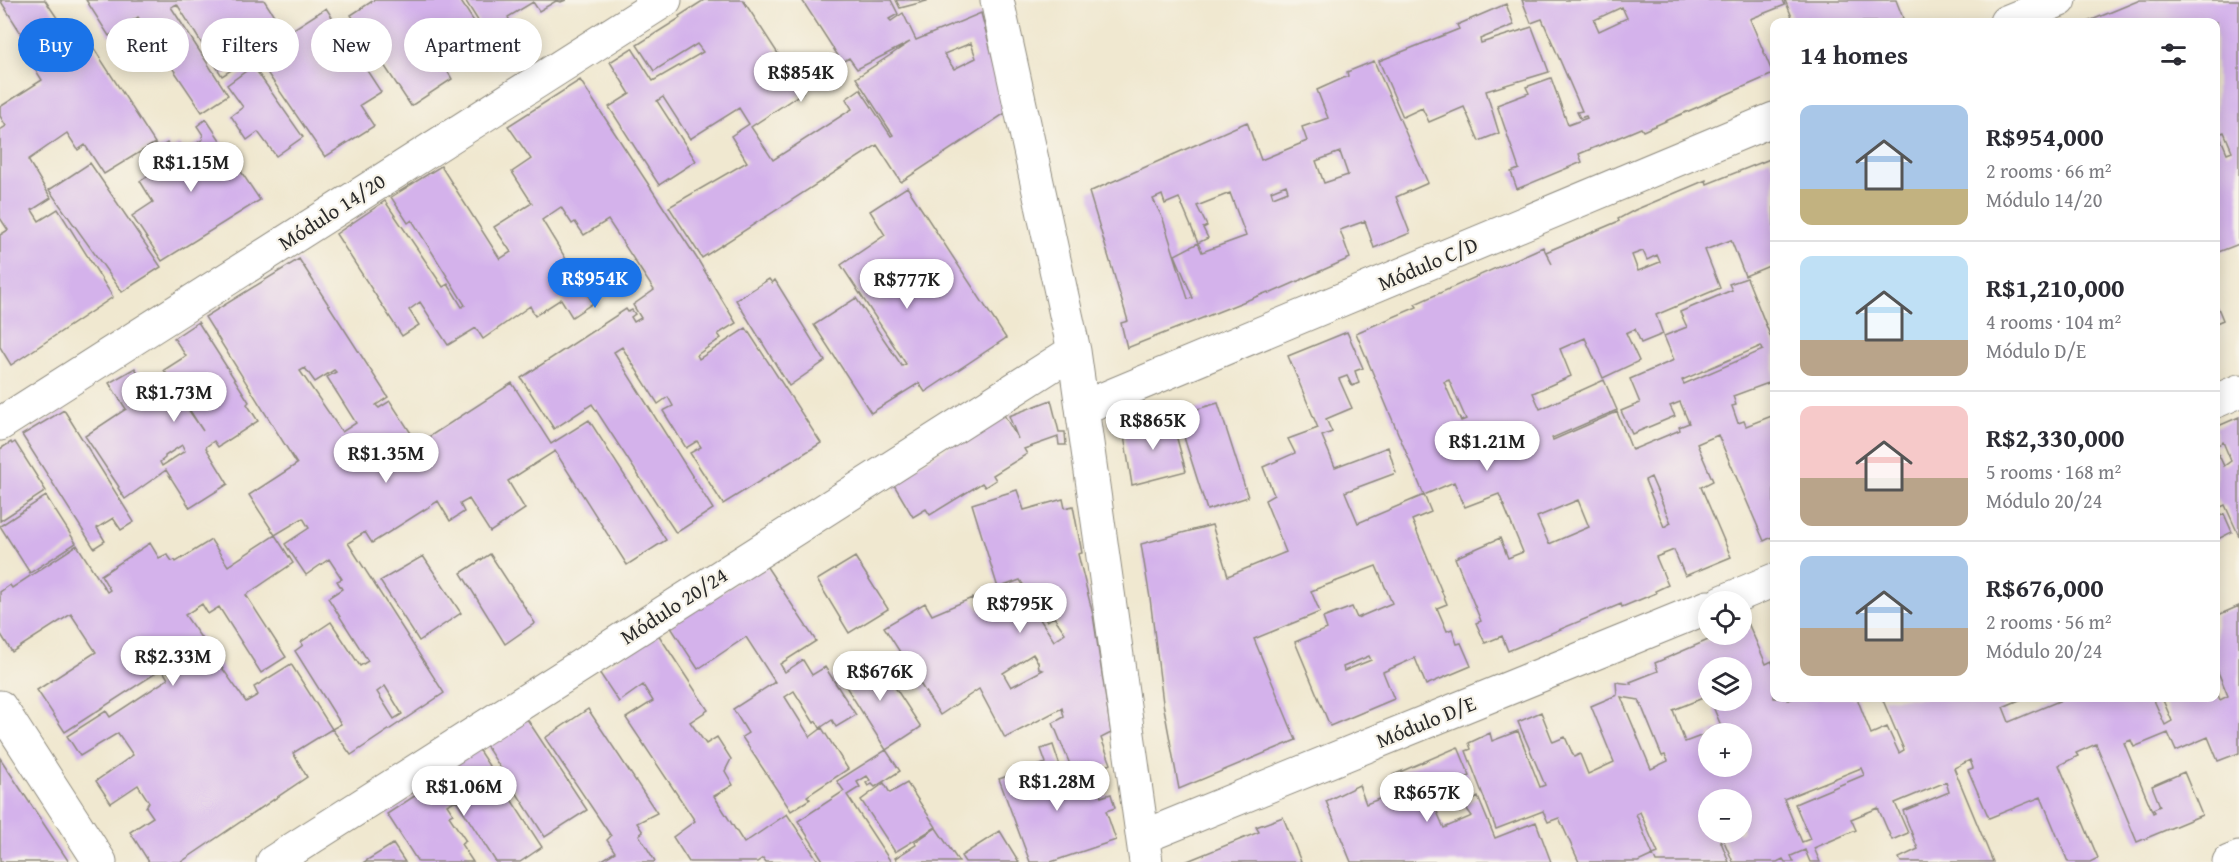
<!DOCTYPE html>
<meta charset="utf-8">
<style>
:root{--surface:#fff;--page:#f7f7f7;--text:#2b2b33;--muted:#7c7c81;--line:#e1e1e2;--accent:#1a73e8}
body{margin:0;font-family:"Gentium Book Plus",serif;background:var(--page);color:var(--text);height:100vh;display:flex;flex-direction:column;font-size:22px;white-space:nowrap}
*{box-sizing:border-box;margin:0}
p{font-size:20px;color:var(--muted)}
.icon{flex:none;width:33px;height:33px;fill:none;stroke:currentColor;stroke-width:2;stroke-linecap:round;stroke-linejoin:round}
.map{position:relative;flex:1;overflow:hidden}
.side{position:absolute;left:1770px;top:18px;width:450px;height:684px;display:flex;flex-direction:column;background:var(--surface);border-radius:12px;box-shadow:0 3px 15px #0003}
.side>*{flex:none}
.banner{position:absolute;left:18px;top:18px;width:570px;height:54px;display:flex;gap:12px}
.buttons{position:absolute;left:1698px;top:591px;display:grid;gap:12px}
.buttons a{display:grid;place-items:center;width:54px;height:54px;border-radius:50%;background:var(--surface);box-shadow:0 3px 15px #0003;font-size:30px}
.price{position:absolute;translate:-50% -51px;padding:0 14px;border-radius:21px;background:#fff;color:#222;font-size:20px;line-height:39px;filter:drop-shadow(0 2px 3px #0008)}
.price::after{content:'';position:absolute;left:50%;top:36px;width:18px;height:14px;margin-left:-9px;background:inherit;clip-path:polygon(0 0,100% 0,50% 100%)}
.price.on{background:var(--accent);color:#fff}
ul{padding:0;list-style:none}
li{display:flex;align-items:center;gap:18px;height:150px;padding:0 30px}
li+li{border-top:2px solid var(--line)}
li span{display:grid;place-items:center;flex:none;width:168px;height:120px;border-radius:12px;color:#555}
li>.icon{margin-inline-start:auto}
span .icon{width:72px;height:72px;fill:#fffc;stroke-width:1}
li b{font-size:26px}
h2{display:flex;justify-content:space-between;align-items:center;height:72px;padding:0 30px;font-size:26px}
.chip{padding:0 21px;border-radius:27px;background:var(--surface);box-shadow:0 3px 15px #0003;font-size:21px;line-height:54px}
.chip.on{background:var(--accent);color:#fff}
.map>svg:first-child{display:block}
.building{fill:#d4b2eb;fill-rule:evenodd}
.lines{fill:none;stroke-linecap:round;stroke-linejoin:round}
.minor-casing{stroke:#8e8a7e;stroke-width:35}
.minor{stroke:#fff;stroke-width:33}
.labels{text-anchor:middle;stroke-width:4.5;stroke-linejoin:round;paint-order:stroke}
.street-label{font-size:21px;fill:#2b2b2b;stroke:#f7f3e8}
</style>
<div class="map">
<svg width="2239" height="862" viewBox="0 0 2239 862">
<rect width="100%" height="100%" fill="#f7f3e8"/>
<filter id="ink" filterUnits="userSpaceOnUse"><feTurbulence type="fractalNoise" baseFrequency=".0167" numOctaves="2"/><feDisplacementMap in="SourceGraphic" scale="12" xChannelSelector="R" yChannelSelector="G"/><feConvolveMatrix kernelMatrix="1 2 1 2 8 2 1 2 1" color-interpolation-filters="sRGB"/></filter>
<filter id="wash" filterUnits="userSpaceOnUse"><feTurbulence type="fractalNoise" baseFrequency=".008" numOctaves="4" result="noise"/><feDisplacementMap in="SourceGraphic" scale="24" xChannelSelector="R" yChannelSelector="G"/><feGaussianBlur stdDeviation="1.35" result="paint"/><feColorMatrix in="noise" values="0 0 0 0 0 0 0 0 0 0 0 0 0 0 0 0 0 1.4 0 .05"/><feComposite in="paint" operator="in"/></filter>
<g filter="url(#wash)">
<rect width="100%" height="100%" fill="#f0e8d0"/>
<g id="blocks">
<path class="building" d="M0,0H45L72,40L62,47L71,61L93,47L155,143L104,174L85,145L78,150L67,133L28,160L51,198L32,210L39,221L58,209L113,297L11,365L0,347V235L8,230L0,218V130L6,126L0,116V107L42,80L32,64L38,60Z
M86,0H264L286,34L326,8L381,92L360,105L374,126L325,157L268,74L287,61L281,52L292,44L286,35L222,76L177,4L171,7L228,95L202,112L138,17L109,36Z
M374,0H460L486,40L445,67L452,79L411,106L351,15Z
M465,0H566L561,2L556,1L539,11L533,2L508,17L509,19L504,23L510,32L492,43Z
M704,0H743L803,92L751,127L773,160L852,109L846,99L860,89L891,136L893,135L856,78L910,42L857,69L849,58L842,62L802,0H891L898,14L889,19L891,21L903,13L916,40L981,13L1007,112L901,182L877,145L702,258L669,207L747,162L731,136L749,124L739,108L690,139L663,97L657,101L696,161L659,185L609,107L630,94L610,62L632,48L653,81L703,52L697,44L654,71L637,45L680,18L679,16ZM971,43L976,58L954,69L944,54Z
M896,0H927V1L900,8Z
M1522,0H1783L1785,5L1750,19L1773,74L1643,131L1641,128L1579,154L1582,162L1517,189L1511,172L1519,169L1497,105L1529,93L1526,87L1551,78L1568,125L1587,118L1586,116L1580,118L1577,112L1582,111L1542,19L1531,23ZM1622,7L1627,18L1599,31L1594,20Z
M1785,0H1896L1903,18L1894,22H1794Z
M2140,0H2239V244L2216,253V22H2087ZM2224,132L2232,151L2227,153L2219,134Z
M1506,4L1514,25L1480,39L1481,43L1532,27L1549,72L1486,91L1499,133L1479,141L1464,107L1429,122L1422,108L1403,117L1379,61L1459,29L1457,25Z
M1374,61L1428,183L1396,197L1410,233L1374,248L1365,221L1340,230L1350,258L1269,294L1268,292L1127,348L1121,323L1128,321L1089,192L1247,122L1261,160L1307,141L1302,127L1328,118L1317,90L1348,76L1347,72ZM1340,152L1348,175L1324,183L1316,161ZM1286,185L1288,191L1273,197L1271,191ZM1230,193L1246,236L1202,252L1198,243L1175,255L1193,298L1188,299L1163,219L1153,199L1162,195L1165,204L1179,198L1198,243L1208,238L1203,228L1207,226L1197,206Z
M253,66L303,137L276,156L258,132L247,140L231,116L243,107L227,85Z
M580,80L698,260L736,323L718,334L721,338L697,355L699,359L746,328L821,443L723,504L690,453L701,447L697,441L686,448L663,411L673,406L668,397L658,404L622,347L614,352L713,509L676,533L592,404L554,429L521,378L626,309L628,312L632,310L635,314L631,317L634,322L641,318L633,305L654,290L608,220L584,235L575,222L572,224L561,207L542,220L593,303L572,317L561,299L535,316L530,306L483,339L476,328L448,345L420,302L409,310L419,325L402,336L336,234L385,201L443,287L448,284L462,307L465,305L412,220L408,223L391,197L441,166L500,259L511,252L494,227L532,203L512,172L531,159L508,126Z
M206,119L260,200L162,261L132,216L153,202L140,181L157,170L145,151L155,144L158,149L167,143L171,150L179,144L184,152L203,139L202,137L203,135L197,126Z
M1770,159L1774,169V264L1745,276L1731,240L1705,250L1720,288L1656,315L1663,334L1641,343L1635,329L1626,333L1639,361L1603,378L1585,338L1560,349L1571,376L1533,393L1540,409L1604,380L1617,410L1552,438L1553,440L1617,412L1632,450L1680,430L1679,427L1689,423L1680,402L1670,406L1675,416L1632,434L1621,411L1640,403L1630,379L1674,360L1664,336L1687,327L1680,312L1732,290L1729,284L1747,278L1774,345V381L1733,396L1736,405L1732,406L1738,423L1744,421L1746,426L1774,415V536L1764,541L1718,435L1697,444L1713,481L1701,487L1731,557L1685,576L1674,550L1656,557L1668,585L1655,591L1656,593L1622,607L1621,604L1508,651L1502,636L1485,643L1476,623L1481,621L1455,558L1500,538L1508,558L1523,552L1499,494L1465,507L1454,482L1424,495L1431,512L1412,520L1447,604L1437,608L1447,631L1452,629L1457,644L1461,643L1471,666L1426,685L1415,658L1383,672L1394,699L1330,726L1295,642L1327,629L1323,618L1352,607L1357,618L1392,603L1376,566L1311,591L1320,612L1254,639L1296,740L1179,789L1163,703L1150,598L1141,544L1212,525L1228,576L1286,552L1265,500L1274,495L1263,467L1295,453L1288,439L1318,428L1288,356L1347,332L1363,368L1355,371L1359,383L1352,386L1347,376L1339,379L1352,408L1326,419L1332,432L1322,436L1335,467L1388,447L1396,473L1345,492L1358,523L1424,495L1356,333L1417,307L1415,304L1543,247L1552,264L1546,252L1619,221L1618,219L1635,210L1706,180L1707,184ZM1643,251L1647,260L1657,255L1660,262L1638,271L1632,255ZM1761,346L1763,350L1684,384L1682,380ZM1449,380L1466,419L1461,421L1444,382ZM1651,477L1671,523L1664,527L1645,480ZM1578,500L1589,527L1549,544L1537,517ZM1369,656L1371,660L1344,671L1343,667Z
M90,163L161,267L122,292L49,190Z
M907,187L1006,338L925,392L919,383L871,413L814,325L856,298L902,366L906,364L841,265L885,235L870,211Z
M299,259L388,397L376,405L379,408L390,401L418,444L512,383L551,444L589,420L666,540L627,565L555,451L508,481L525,509L490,532L469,499L460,504L464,512L450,521L438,501L372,543L365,532L348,543L444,693L351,755L332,729L341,724L295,651L303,645L301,642L331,622L360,666L368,661L328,598L342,589L337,581L342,579L329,559L306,575L285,544L309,528L303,518L275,535L249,495L297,464L205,317ZM305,368L315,382L334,370L336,372L327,377L356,423L342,432L300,371ZM385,686L402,714L394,719L377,692Z
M769,279L772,283L775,280L825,361L789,386L736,300Z
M2216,303L2223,320L2216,323Z
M198,322L249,402L247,404L258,421L218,447L214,441L207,446L206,448L228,484L190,508L166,470L125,499L118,488L119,487L85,436L126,409L109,383L135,368L146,385L164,374L203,431L164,370L186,356L174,338ZM182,445L185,451L162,466L160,462L165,458V456Z
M1051,400L1059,432H1065L1066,445H1059L1058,437L1024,449L1027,454L993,475L996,480L985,487L982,483L930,515L926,509L913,517L894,485L907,477L905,474L1003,413L1018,439L1009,416Z
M1218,403L1248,497L1207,510L1177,415Z
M64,410L134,522L121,530L113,518L97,528L105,541L94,548L22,435Z
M1171,417L1186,471L1132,485L1123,429Z
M2239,417V536L2225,505L2221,507L2216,495V449L2224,466L2231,461L2223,442L2216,446V427Z
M11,442L12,444L15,442L46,491L0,521V449Z
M1017,490L1024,510L1063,499L1065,508L1073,506L1082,553L1078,554L1093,615L1111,733L1101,738L1111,764L1076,779L1053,723L1064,717L1062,708L1005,738L979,689L940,715L884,627L925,603L932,615L972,598L979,610L1018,585L1054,641L1065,633L1054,617L1047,621L1020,580L998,588L972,504ZM1033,654L1038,662L1039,669L1043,670L1011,687L1003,673Z
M46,496L76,543L30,573L0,526Z
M2224,514L2232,532L2216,540V518Z
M275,535L293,563L246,595L286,657L261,673L219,607L208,614L202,604L185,615L246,702L258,695L254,687L291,664L332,729L293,753L307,777L181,862H149L130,832L153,817L146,807L149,802L138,785L111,803L96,781L133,755L118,733L80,756L67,736L106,711L110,717L168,679L162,669L65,732L37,690L96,652L71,614L12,652L0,633V592L10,585L12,588L77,545L107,592L110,590L101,575L150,543L159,558L167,554L172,561L175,560L176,562L211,540L228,566Z
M490,554L535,623L505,644L461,573Z
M423,556L461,613L419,641L380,581Z
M855,557L888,609L849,633L817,580Z
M765,564L816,641L780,664L785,672L803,660L812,675L825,667L856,715L836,727L832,720L820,728L816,721L814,723L794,691L785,697L810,737L822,728L848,769L807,796L810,799L791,811L742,737L748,733L733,709L775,682L746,637L698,669L670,626Z
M2239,606V753L2218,761L2208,737L2176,751L2168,733L2134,747L2131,740L2124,743L2153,813L2155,812L2153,809L2160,806L2152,786L2184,772L2202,815L2137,842L2096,744L2076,753L2078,756L2059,765L2098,858L2090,862H2068L2041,797L1989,818L1968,770L1973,768L1970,760L1954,768L1993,862H1901L1899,858L1918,849L1903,811L1949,792L1946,782L1895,803L1908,833L1892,840L1878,808L1851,819L1856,830L1814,848L1820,862H1810L1805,850L1791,856L1794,862H1785L1783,859L1777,862H1733L1720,832H1742V800H1708V832H1717L1729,862H1656L1653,855L1658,853L1640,812L1636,814L1653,855L1638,862H1579L1559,818L1548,822L1543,811L1496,829L1466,751L1471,749L1469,743L1490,733L1492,741L1518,731L1540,787L1545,785L1518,722L1541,712L1553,742L1565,737L1574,757L1580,754L1588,774L1614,762L1591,706L1617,695L1616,682L1631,684L1630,682L1658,671L1655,663L1722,634H1742V626L1748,623L1766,664L1772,661L1774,669V698H1787L1788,700L1794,698H1857L1871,734L1887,727L1899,753L1904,750L1882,698H2024L2003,707L2009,722L2066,698H2153L2165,725L2172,721L2162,698H2216V690L2220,700L2228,696L2216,667V616ZM1708,668H1742V700L1714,709L1722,728L1685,742L1673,710L1708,696ZM1621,697L1639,700L1662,756L1665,755L1668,761L1651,769ZM1709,734H1742V766H1708ZM1861,768L1864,775L1795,804L1810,839L1802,842L1784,799Z
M658,634L708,710L690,722L706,744L717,737L731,759L725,771L733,785L714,796L744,843L787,814L819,862H766L763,858L757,862H689L673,837L695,821L626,718L653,701L643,685L619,702L599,672Z
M874,655L921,727L886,750L838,674L861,659L863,662Z
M588,709L657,813L637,823L643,832L639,835L655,861L654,862H599L615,852L607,840L611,836L545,738Z
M527,719L587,810L545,837L485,744Z
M1053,745L1067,787L1094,777L1101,797L1111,794L1115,808L1106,811L1116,840L1051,862H1030L999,779L1046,763L1041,749Z
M1458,747L1470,776L1447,785L1452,797L1434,805L1444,828L1472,816L1464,805L1478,797L1495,838L1536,822L1551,862H1351L1326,801L1359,785L1366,804L1400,791L1393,775Z
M478,749L542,847L520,862H496L456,800L447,805L453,814L449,816L466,841L461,844L473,862H418L387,814L433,784L431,781Z
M886,750L900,771L875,787L872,784L868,786L866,783L870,780L867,776L857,782L860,787L847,795L891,862H824L798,821L844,791L837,781Z
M0,758L69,862H0Z
M884,783L890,793L907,783L936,827L895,852L861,800Z
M1283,817L1301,862H1185L1259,832L1256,827Z
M936,828L959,862H898L895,858L916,845L915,842Z
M1000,831L1019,862H965L961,856Z
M393,844L405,862H364Z"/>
</g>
</g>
<g filter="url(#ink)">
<use href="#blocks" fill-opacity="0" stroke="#8e8a7e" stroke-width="1.5"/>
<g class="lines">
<g class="minor-casing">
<path id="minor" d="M997,0L1074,351L1146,862
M2006,22L2060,0
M2216,401L2239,391
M1082,408L1774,119
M0,424L665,0
M1722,602L1774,580
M0,707L100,862
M1143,837L1708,607
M273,862L1074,351
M2229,862L2239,858"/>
</g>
<use href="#minor" class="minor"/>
</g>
</g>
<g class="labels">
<g class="street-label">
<text transform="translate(332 212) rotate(-33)" y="7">Módulo 14/20</text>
<text transform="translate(1428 264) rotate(-23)" y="7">Módulo C/D</text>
<text transform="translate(674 606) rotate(-33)" y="7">Módulo 20/24</text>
<text transform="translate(1426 722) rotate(-22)" y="7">Módulo D/E</text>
</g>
</g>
</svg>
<div class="buttons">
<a><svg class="icon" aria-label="locate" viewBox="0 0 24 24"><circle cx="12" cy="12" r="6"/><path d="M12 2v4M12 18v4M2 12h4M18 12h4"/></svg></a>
<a><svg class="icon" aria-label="layers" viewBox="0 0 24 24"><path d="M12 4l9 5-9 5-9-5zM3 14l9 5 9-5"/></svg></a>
<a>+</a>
<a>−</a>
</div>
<b class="price" style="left:801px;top:103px">R$854K</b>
<b class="price" style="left:191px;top:193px">R$1.15M</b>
<b class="price on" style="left:595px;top:309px">R$954K</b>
<b class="price" style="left:907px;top:310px">R$777K</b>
<b class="price" style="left:174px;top:423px">R$1.73M</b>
<b class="price" style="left:1153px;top:451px">R$865K</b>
<b class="price" style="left:1487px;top:472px">R$1.21M</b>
<b class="price" style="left:386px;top:484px">R$1.35M</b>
<b class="price" style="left:1020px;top:634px">R$795K</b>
<b class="price" style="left:173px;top:687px">R$2.33M</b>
<b class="price" style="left:880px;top:702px">R$676K</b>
<b class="price" style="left:1057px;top:812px">R$1.28M</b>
<b class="price" style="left:464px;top:817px">R$1.06M</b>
<b class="price" style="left:1427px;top:823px">R$657K</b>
<div class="banner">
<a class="chip on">Buy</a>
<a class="chip">Rent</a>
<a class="chip">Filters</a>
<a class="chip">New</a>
<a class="chip">Apartment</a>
</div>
<section class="side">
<h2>14 homes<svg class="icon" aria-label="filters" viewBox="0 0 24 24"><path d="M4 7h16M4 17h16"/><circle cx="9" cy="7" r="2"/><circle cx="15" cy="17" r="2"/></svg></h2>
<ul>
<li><span style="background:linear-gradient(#a9c7e8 70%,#c2b280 0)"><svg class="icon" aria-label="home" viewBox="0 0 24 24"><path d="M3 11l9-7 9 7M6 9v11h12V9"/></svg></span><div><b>R$954,000</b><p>2 rooms · 66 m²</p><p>Módulo 14/20</p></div></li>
<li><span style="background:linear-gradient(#bfe0f5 70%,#b9a48a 0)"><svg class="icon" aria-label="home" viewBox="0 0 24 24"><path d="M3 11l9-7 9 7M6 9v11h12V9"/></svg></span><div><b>R$1,210,000</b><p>4 rooms · 104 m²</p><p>Módulo D/E</p></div></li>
<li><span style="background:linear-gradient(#f6c9c9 60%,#b9a48a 0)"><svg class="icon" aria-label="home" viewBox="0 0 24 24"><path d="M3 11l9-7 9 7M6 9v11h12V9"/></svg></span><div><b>R$2,330,000</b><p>5 rooms · 168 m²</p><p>Módulo 20/24</p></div></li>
<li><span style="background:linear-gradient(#a9c7e8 60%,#b9a48a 0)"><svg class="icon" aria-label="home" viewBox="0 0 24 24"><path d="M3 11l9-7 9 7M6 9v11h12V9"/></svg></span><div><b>R$676,000</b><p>2 rooms · 56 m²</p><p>Módulo 20/24</p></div></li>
</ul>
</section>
</div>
